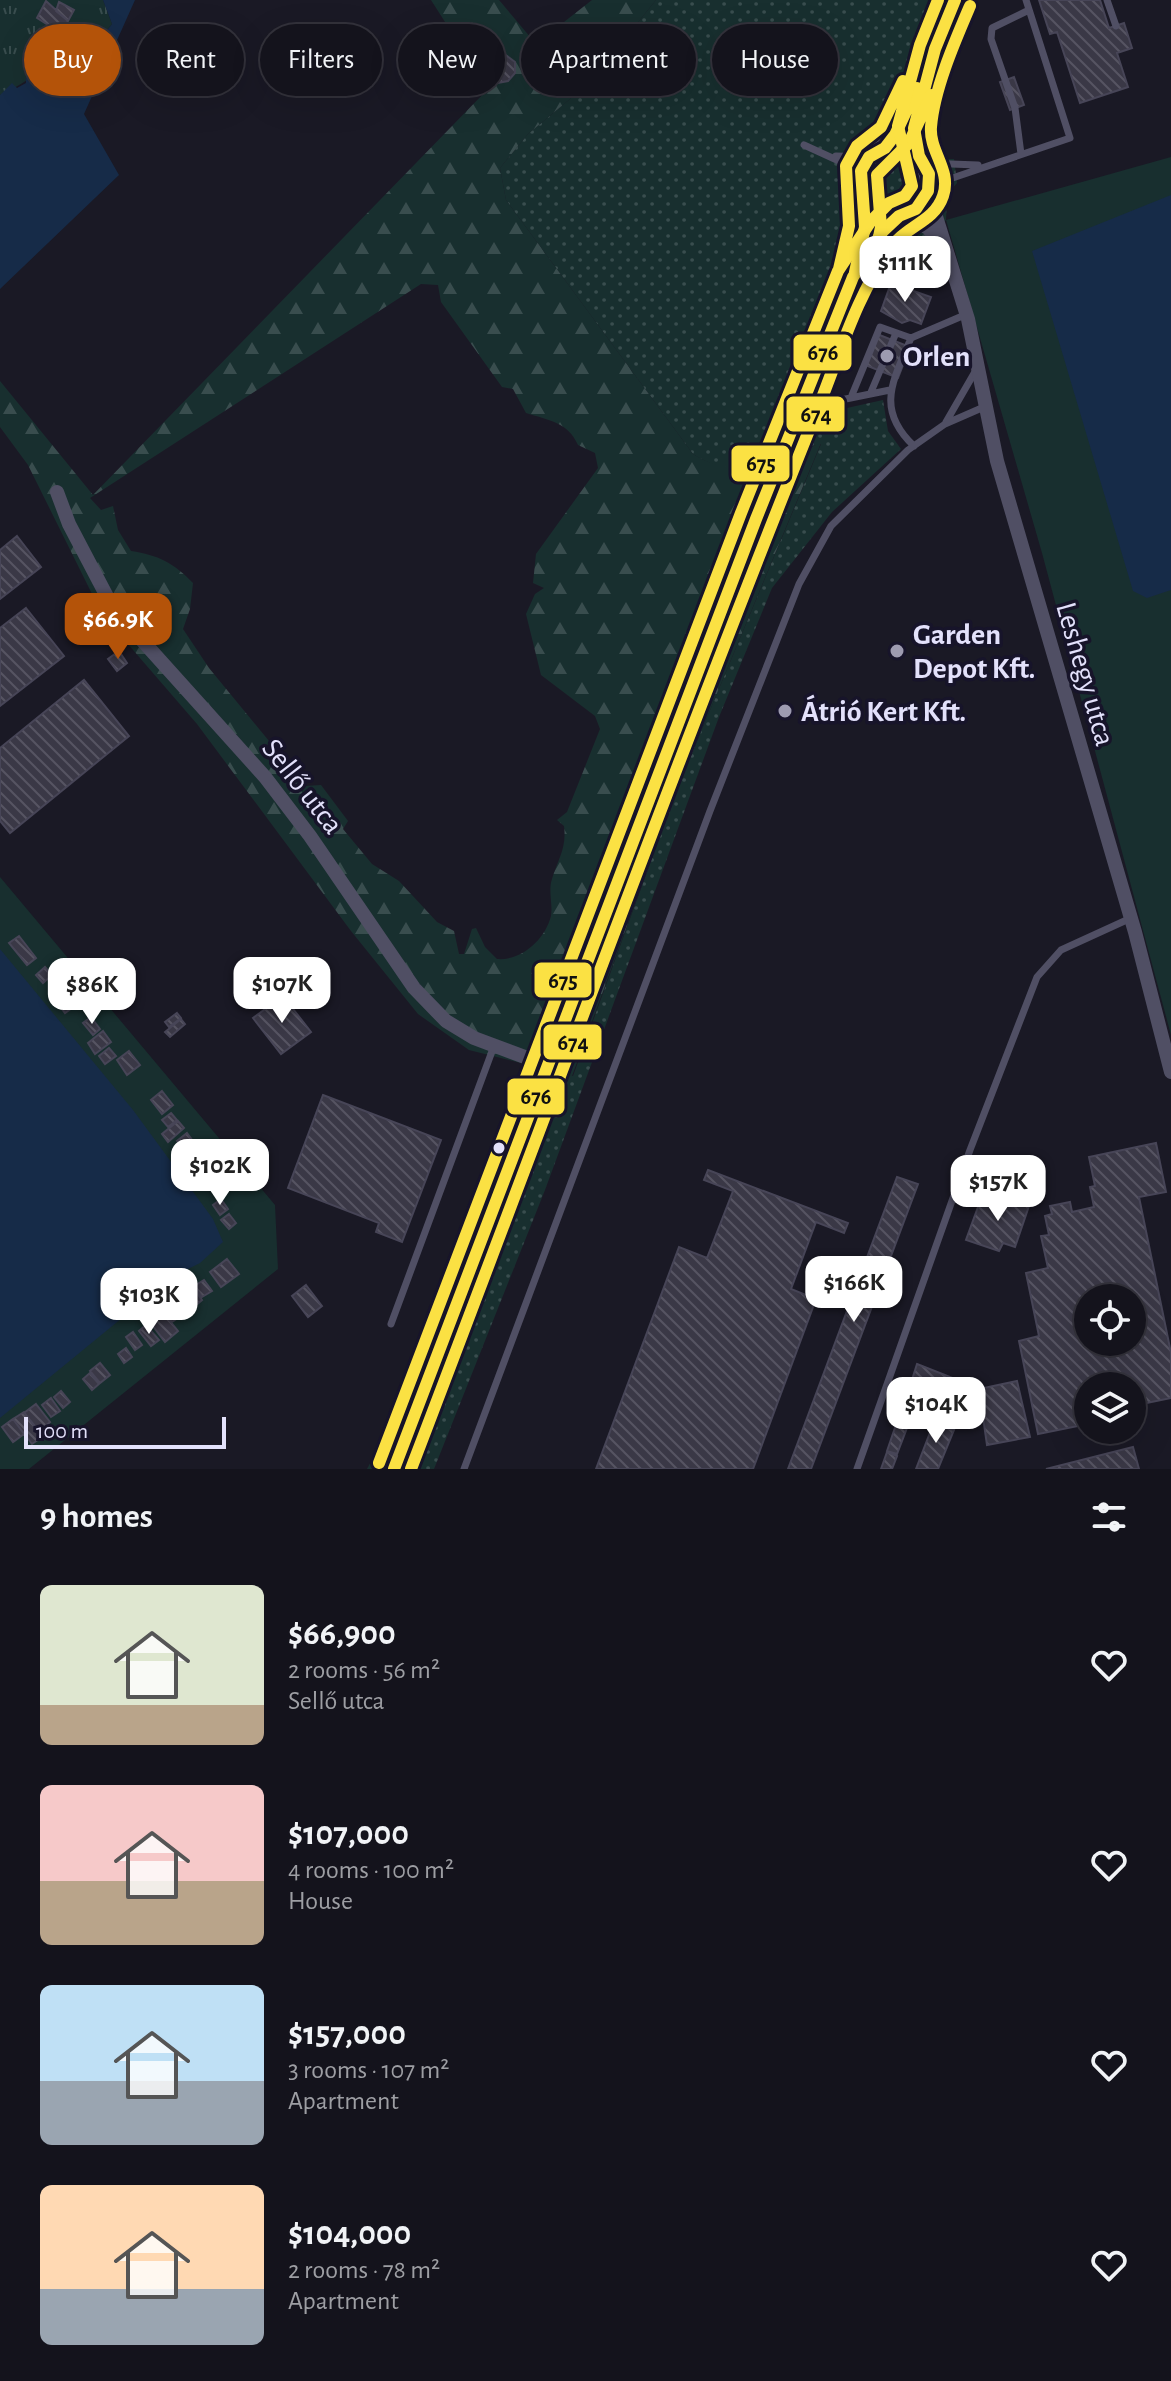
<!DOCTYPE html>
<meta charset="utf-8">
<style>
:root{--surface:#14131c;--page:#212029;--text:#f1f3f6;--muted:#9d9ea3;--line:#33323b;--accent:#b45309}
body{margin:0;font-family:"Alegreya Sans",sans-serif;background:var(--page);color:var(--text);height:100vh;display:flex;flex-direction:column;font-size:30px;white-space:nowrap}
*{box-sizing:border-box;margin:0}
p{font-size:26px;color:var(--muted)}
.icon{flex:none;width:44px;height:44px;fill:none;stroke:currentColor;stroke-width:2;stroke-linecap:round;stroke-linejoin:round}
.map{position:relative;height:1469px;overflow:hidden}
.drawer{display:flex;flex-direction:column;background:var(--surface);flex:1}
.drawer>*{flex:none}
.top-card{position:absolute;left:24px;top:24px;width:1124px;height:72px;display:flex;gap:16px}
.fabs{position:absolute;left:1074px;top:1284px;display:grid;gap:16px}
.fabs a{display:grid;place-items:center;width:72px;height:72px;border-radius:50%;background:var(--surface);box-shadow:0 8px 32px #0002,0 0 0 2px var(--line);font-size:40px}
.scale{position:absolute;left:24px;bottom:20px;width:202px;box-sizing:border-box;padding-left:8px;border:4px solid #e3e1fb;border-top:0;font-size:22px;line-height:28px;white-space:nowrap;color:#e3e1fb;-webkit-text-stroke:6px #17142a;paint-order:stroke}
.price{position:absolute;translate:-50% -68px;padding:0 18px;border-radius:16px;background:#fff;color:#222;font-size:26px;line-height:52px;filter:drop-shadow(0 2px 4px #0008)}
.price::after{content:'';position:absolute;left:50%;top:48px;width:24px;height:18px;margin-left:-12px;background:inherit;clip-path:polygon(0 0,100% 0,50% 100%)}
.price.selected{background:var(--accent);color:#fff}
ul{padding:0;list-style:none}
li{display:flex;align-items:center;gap:24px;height:200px;padding:0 40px}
li span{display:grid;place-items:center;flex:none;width:224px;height:160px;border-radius:12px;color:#555}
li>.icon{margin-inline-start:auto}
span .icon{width:96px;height:96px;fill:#fffc;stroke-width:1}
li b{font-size:34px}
h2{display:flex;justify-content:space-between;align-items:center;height:96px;padding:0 40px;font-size:34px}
.chip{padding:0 28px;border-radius:36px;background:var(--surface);box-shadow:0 8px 32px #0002,0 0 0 2px var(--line);font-size:28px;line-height:72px}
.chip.selected{background:var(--accent);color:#fff}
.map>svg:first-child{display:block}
.grass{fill:url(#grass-dots)}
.forest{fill:url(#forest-firs);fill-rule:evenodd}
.park{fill:url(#park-tufts)}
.garden{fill:#182f2f}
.water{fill:#162b48}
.building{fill:url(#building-back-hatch);stroke:#474557;stroke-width:2;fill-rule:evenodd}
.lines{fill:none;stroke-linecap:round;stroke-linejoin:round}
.lane{stroke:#504f64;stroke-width:7}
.street{stroke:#504f64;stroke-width:14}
.secondary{stroke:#54546a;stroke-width:20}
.bus-1-casing{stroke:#17142a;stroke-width:18}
.bus-2-casing{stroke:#17142a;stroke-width:18}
.bus-3-casing{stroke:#17142a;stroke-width:18}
.bus-1{stroke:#fbe143;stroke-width:12}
.bus-2{stroke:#fbe143;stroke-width:12}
.bus-3{stroke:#fbe143;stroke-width:12}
.poi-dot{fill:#9d9bb0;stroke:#17142a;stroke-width:3}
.bus-dot{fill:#e3e1fb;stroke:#17142a;stroke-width:3}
.labels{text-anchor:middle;stroke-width:7;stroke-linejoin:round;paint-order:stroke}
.poi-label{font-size:30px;font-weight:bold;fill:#e3e1fb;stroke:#17142a;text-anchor:start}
.street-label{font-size:30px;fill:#e3e1fb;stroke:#17142a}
.line-badge{stroke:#17142a;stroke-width:3}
.pale-badge-label{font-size:22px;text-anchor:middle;font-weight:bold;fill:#111}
</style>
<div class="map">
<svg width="1171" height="1469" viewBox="0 0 1171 1469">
<defs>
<pattern id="grass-dots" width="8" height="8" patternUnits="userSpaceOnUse" patternTransform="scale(2)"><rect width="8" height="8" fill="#182f2f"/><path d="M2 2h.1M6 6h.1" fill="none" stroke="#394d4e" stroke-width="1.8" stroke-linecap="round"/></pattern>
<pattern id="forest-firs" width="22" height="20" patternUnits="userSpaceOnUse" patternTransform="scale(2)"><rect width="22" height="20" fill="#182f2f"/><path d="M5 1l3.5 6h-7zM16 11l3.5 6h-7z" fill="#394d4e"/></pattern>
<pattern id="park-tufts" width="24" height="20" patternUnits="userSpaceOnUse" patternTransform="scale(2)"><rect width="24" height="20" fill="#182f2f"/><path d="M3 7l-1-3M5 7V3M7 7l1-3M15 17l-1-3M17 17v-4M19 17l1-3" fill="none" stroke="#394d4e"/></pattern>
<pattern id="building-back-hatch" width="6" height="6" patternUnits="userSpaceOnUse" patternTransform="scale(2)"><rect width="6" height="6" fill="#3a3846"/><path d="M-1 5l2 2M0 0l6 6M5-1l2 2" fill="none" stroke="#565462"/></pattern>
</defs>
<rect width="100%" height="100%" fill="#1a1925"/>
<path class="grass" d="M656,0H975C963,29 911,128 931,153C936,160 946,159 954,159L957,183L947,194L946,220L923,240L907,232L898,233L880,256L827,389L838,410L883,400L888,431L901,449L832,512L772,588L719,717L545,1190L434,1469H367L387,1432L528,1065L573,1076L676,792L821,444C775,455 740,485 693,454L506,200L500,168L528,134L588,84Z"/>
<path class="forest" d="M431,0H499L536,44L592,0H656L588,84L528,134L500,168L506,200L693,454C735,481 779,460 821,443L676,792L572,1076L469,1050L418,1014L351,931L197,724L102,614L28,465L0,427V381L93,495L488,89ZM421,284L438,285L441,302L502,387L513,389L526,413C548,420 568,422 578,445L595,453L598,468L536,554L533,583L544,588L535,594L526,614L541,675L595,716L600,729L567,812L557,820L564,826C567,848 558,859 552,879C548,891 553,904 551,916C545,940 521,961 497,959L485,947L476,928L472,929L464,954H459L454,931L437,922L399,881L372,864L343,829L348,821L321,785L306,786L209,668L183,629L190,609L193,583C174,563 158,555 131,551L118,530L113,506L101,510L90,498Z"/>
<path class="park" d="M0,0H103L112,24C104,34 92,47 80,53C71,56 63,55 55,61C36,73 21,86 0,95Z"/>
<path class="garden" d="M1171,157V1035L1042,553L946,220Z
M0,877L275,1205L278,1269L29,1469H0Z"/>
<path class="water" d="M103,0H135L84,114L119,175L0,289V95L12,83L17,88L26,83V76C41,61 60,60 79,53C92,48 104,34 112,24Z
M1171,195V590L1147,598L1133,591L1032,251Z
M0,949L133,1110L213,1219L223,1242L200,1263L172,1277L0,1418Z"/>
<path class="building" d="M1039,0H1100L1109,28L1124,23L1132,48L1117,53L1128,87L1080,103L1057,32L1050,34Z
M46,1L68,21L61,33L37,18Z
M59,2L74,10L68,21L56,11Z
M493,38L498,49L515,62V73L508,81L497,83L491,68L484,42Z
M1014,77L1024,105L1010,110L1000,82Z
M891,283L931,297L921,324L910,320L902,323L881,311Z
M877,334L910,347L898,378L865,365Z
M17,536L41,567L0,599V550Z
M26,608L64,656L0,706V628Z
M119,651L127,663L117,671L108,659Z
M84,680L129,736L10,833L0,821V748Z
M19,936L36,958L27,965L9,943Z
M45,967L52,975L43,983L36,975Z
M66,993L76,1005L65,1013L56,1001Z
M283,996L311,1032L281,1054L253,1018Z
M93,998L99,1006L89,1013L83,1006Z
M177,1013L181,1018L169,1027L165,1022Z
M91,1017L100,1029L93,1035L83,1023Z
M181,1019L185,1024L170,1037L165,1032Z
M103,1031L111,1042L95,1054L88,1043Z
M109,1048L116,1056L105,1064L99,1056Z
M129,1051L140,1065L127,1075L117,1060Z
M162,1091L173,1105L162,1114L151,1100Z
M323,1095L441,1140L402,1242L376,1232L379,1223L288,1188Z
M171,1113L177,1120L168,1127L162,1120Z
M178,1121L184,1128L168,1142L162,1134Z
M187,1133L196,1145L186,1153L177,1141Z
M1156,1143L1166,1192L1139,1197L1171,1353V1398L1132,1406V1386H1088V1424L1038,1434L1019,1341L1039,1336L1026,1273L1048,1268L1041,1236L1049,1235L1045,1216L1052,1214L1050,1206L1070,1202L1072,1212L1094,1207L1090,1187L1095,1186L1089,1157ZM1088,1298H1132V1342H1088Z
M195,1148L204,1160L189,1171L180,1160Z
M211,1168L214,1172L209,1176L211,1180L201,1188L195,1180Z
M708,1170L848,1223L844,1233L816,1222L791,1289L816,1299L753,1469H596L679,1247L707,1258L733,1191L704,1180Z
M897,1177L918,1184L811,1469H788Z
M222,1179L229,1189L220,1196L213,1186Z
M1017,1195L1031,1200L1015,1247L1003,1243L999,1251L966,1240L982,1196L1013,1207Z
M221,1199L228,1209L220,1215L213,1205Z
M229,1214L236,1223L229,1229L221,1220Z
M227,1259L239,1274L221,1287L210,1272Z
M204,1280L212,1291L202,1297L194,1286Z
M306,1285L322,1306L308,1317L292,1296Z
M193,1288L202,1300L195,1306L186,1294Z
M180,1293L192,1309L183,1315L172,1299Z
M171,1302L181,1316L172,1322L162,1308Z
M162,1311L178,1331L165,1342L149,1321Z
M146,1325L159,1340L151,1346L139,1331Z
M133,1332L142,1345L135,1350L126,1337Z
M126,1348L132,1357L124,1363L118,1354Z
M100,1363L110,1375L100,1383L90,1371Z
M917,1364L968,1384L961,1405L910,1386Z
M90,1373L99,1384L92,1390L83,1379Z
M1017,1381L1030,1437L987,1445L979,1389Z
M61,1391L70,1402L63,1408L54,1397Z
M51,1398L60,1411L51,1417L42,1405Z
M36,1404L50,1422L39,1431L24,1413Z
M24,1412L42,1437L32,1444L13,1419Z
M899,1416L910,1420L897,1454L887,1451Z
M936,1417L949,1422L947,1428L954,1430L938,1469H916Z
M13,1419L24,1434L13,1442L2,1427Z
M1133,1447L1139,1469H1046Z
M887,1452L897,1456L892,1469H881Z"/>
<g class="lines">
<path class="lane" d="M1107,0L1116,26
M804,145L839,161L860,186
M1021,154L1015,108L991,39L992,28L1029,10
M836,156L869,157
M924,163L978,165
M929,186L1070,138L1026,0
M871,392L896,333
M852,395L880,327L911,338
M801,420L826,403L890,390
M946,422L976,370
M914,446C875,409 893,381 911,338L967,314
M391,1324L494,1046
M464,1469L710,811L799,584L831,526L908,450L945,424L984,407
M857,1469L970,1150L1037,977L1061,950L1131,918"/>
<path class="street" d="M928,191L968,319L997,461L1135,932L1171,1072
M903,215L928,228L941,245
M57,492L69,524L113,608L265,777L310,836L414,988L446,1021L474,1038L549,1066"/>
<path class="secondary" d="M859 181a35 35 0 1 1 70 0a35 35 0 1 1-70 0Z
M885,148L902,124L955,0
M864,260L883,231L899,216
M394,1469L756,519L853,277L864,236V198"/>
<g class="bus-1-casing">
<path id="bus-1" d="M855,272L865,227L861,171L869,157L885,148L895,135L917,88
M394,1469L756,519L853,277L883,231L899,216L916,209L928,191L929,174L919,156L914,128L935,49L955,0"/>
</g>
<g class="bus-2-casing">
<path id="bus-2" d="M871,275L881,227L877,175L909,143L931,95
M411,1469C547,1114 678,756 820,403C841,350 858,292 893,245C908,225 934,222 943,196C952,170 929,152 931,127C934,89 955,41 970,6"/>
</g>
<g class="bus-3-casing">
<path id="bus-3" d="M839,269L849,226L846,166L857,146L881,127L903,81
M379,1463L741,513L838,271L871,221L889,203L905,196L912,186L898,126L920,45L938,0"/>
</g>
<use href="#bus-1" class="bus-1"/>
<use href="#bus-2" class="bus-2"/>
<use href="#bus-3" class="bus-3"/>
</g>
<g class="poi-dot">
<circle cx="887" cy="356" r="8"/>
<circle cx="897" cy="651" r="8"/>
<circle cx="785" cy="711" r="8"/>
</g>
<circle class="bus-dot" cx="499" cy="1148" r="7"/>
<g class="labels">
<g class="poi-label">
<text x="903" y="366">Orlen</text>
<text x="913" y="644">Garden<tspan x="913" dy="34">Depot Kft.</tspan></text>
<text x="801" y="721">Átrió Kert Kft.</text>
</g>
<g class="street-label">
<text transform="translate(1086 674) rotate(74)" y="10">Leshegy utca</text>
<text transform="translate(303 786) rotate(52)" y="10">Sellő utca</text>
</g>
</g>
<g class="line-badge">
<rect x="792" y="333" width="61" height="39" rx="8" fill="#fbe143"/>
<rect x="785" y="395" width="61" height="38" rx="8" fill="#fbe143"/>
<rect x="730" y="444" width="61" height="39" rx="8" fill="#fbe143"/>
<rect x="533" y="961" width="60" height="38" rx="8" fill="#fbe143"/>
<rect x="542" y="1023" width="61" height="38" rx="8" fill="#fbe143"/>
<rect x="506" y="1077" width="60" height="39" rx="8" fill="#fbe143"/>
</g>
<g class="pale-badge-label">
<text x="823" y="360">676</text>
<text x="816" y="422">674</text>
<text x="761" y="471">675</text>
<text x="563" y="988">675</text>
<text x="573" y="1050">674</text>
<text x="536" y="1104">676</text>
</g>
</svg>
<div class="fabs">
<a><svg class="icon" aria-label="locate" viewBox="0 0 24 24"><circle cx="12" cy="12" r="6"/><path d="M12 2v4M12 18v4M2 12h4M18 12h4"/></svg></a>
<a><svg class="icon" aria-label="layers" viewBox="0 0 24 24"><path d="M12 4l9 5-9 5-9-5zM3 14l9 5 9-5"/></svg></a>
</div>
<div class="scale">100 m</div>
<b class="price" style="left:905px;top:304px">$111K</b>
<b class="price selected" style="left:118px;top:661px">$66.9K</b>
<b class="price" style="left:282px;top:1025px">$107K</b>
<b class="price" style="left:92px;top:1026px">$86K</b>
<b class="price" style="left:220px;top:1207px">$102K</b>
<b class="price" style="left:998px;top:1223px">$157K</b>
<b class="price" style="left:854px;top:1324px">$166K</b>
<b class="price" style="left:149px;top:1336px">$103K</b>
<b class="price" style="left:936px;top:1445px">$104K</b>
<div class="top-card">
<a class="chip selected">Buy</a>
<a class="chip">Rent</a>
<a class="chip">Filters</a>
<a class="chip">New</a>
<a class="chip">Apartment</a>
<a class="chip">House</a>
</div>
</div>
<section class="drawer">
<h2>9 homes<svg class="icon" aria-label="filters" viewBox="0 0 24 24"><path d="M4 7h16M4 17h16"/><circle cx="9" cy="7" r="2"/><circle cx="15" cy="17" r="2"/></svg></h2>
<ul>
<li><span style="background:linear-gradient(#dfe7d0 75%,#b9a48a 0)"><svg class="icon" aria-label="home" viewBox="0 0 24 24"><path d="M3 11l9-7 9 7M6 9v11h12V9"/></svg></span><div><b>$66,900</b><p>2 rooms · 56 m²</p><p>Sellő utca</p></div><svg class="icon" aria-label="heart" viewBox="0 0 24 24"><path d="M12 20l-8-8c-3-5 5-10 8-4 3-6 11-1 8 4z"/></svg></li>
<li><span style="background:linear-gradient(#f6c9c9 60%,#b9a48a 0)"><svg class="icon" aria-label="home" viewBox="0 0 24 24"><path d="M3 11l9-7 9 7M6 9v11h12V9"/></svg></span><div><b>$107,000</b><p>4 rooms · 100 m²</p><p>House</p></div><svg class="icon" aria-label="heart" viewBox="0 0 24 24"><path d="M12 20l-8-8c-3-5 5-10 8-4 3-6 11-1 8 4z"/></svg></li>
<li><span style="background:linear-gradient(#bfe0f5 60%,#9aa5b1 0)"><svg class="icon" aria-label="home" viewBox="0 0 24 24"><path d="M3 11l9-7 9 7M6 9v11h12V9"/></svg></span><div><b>$157,000</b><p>3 rooms · 107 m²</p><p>Apartment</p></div><svg class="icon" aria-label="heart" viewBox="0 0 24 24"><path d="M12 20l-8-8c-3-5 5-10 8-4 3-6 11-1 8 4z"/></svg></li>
<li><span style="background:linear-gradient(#ffd9b3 65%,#9aa5b1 0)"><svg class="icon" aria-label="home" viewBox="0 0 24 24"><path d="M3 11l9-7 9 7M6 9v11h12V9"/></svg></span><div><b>$104,000</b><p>2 rooms · 78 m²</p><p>Apartment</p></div><svg class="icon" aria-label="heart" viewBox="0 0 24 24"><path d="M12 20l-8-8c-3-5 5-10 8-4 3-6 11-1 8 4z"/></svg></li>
</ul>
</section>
